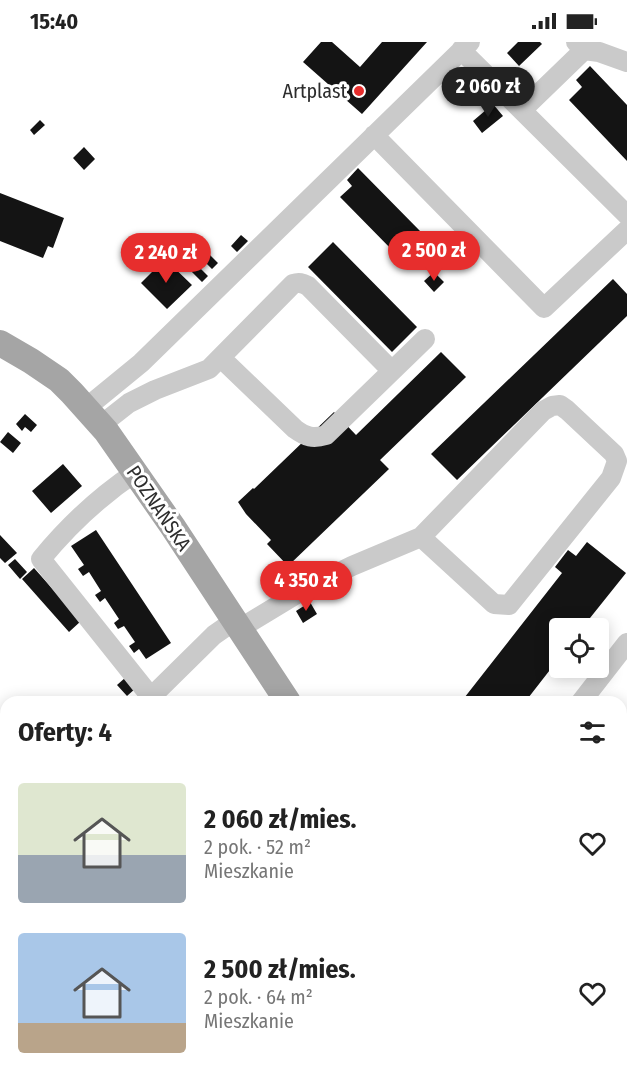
<!DOCTYPE html>
<html lang="pl">
<meta charset="utf-8">
<style>
:root{--surface:#fff;--page:#f2f2f2;--text:#222;--muted:#767676;--accent:#e72e2d}
body{margin:0;font-family:"Fira Sans Condensed",sans-serif;background:var(--page);color:var(--text);height:100vh;display:flex;flex-direction:column;font-size:22px;white-space:nowrap}
*{box-sizing:border-box;margin:0}
p{font-size:20px;color:var(--muted)}
.icon{flex:none;width:33px;height:33px;fill:none;stroke:currentColor;stroke-width:2;stroke-linecap:round;stroke-linejoin:round}
.map{position:relative;flex:1;overflow:hidden}
.panel{position:absolute;left:0px;top:654px;width:627px;height:384px;display:flex;flex-direction:column;background:var(--surface);border-radius:18px 18px 0 0;box-shadow:0 3px 15px #0003}
.panel>*{flex:none}
.tools{position:absolute;left:549px;top:576px;display:grid;gap:12px}
.tools a{display:grid;place-items:center;width:60px;height:60px;border-radius:6px;background:var(--surface);box-shadow:0 3px 15px #0003;font-size:30px}
.price{position:absolute;translate:-50% -51px;padding:0 14px;border-radius:21px;background:var(--accent);color:#fff;font-size:20px;line-height:39px;filter:drop-shadow(0 2px 3px #0008)}
.price::after{content:'';position:absolute;left:50%;top:36px;width:18px;height:14px;margin-left:-9px;background:inherit;clip-path:polygon(0 0,100% 0,50% 100%)}
.price.on{background:#222;color:#fff}
ul{padding:0;list-style:none}
li{display:flex;align-items:center;gap:18px;height:150px;padding:0 18px}
li span{display:grid;place-items:center;flex:none;width:168px;height:120px;border-radius:6px;color:#555}
li>.icon{margin-inline-start:auto}
span .icon{width:72px;height:72px;fill:#fffc;stroke-width:1}
li b{font-size:26px}
h2{display:flex;justify-content:space-between;align-items:center;height:72px;padding:0 18px;font-size:26px}
.status{display:flex;justify-content:space-between;align-items:center;height:42px;padding:0 30px;background:var(--surface);direction:ltr}
.status svg{height:16px;fill:currentColor}
.map>svg:first-child{display:block}
.building{fill:#141414}
.lines{fill:none;stroke-linecap:round;stroke-linejoin:round}
.minor{stroke:#cacaca;stroke-width:20}
.major{stroke:#a5a5a5;stroke-width:26}
.poi-dot{fill:#e72e2d;stroke:#fff;stroke-width:2}
.labels{text-anchor:middle;stroke-width:6;stroke-linejoin:round;paint-order:stroke}
.poi-label{font-size:20px;fill:#2d2d2d;stroke:#fff;text-anchor:end}
.street-label{font-size:20px;fill:#2d2d2d;stroke:#fff}
</style>
<div class="status"><b>15:40</b><svg viewBox="0 0 49 12"><path d="M0 12V9h3v3zM5 12V6h3v6zM10 12V3h3v9zM15 12V0h3v12zM26 1h20v11H26zM47 4h2v5h-2z"/></svg></div>
<div class="map">
<svg width="627" height="1038" viewBox="0 0 627 1038">
<rect width="100%" height="100%" fill="#fff"/>
<path class="building" d="M321,0H332L360,25L382,0H427L362,72L303,20Z
M518,0H540L542,2L519,24L507,11Z
M590,24L627,63V119L569,58L582,45L576,38Z
M493,62L503,74L482,91L473,79Z
M40,78L45,83L34,93L30,88Z
M84,105L95,117L84,128L73,116Z
M358,126L420,189L396,212L340,155L352,144L347,138Z
M0,151L64,176L53,206L48,204L43,216L0,199Z
M241,193L248,199L237,210L231,204Z
M333,200L417,285L392,310L308,225Z
M207,210L218,221L212,227L201,216Z
M165,217L192,243L167,267L141,241Z
M196,222L208,234L202,240L190,228Z
M434,230L444,240L434,250L424,239Z
M613,237L627,252V274L457,438L431,412Z
M441,310L466,335L380,418L389,427L288,524L267,502L271,498L246,472L238,460L253,446L254,447L334,370L356,393Z
M25,372L37,383L31,390L25,385L22,389L16,382Z
M8,390L21,401L13,411L0,400Z
M63,422L82,444L51,471L32,449Z
M96,488L171,601L146,617L139,607L134,611L129,604L135,600L124,584L118,587L114,581L119,577L105,556L100,560L95,553L101,549L89,530L83,534L78,527L84,523L71,504Z
M0,493L17,511L5,521L0,516Z
M587,500L626,531L582,586H560V615L525,660H461L562,531L555,525L568,508L576,514Z
M15,517L27,530L20,537L8,523Z
M34,526L81,579L69,590L22,537Z
M310,560L317,572L303,581L296,569Z
M126,635L136,646L127,654L117,643Z
M621,854H625L626,859H627V891H621Z
M621,962H627V998H621Z
M323,1032H332L339,1038H318Z
M360,1032H370L377,1038H355Z
M536,1032H613V1038H536Z"/>
<g class="lines">
<path class="minor" d="M576,0L584,8L599,10L627,20
M461,8L627,173
M522,68L584,8
M374,93L544,266L627,188
M221,316L295,387C306,395 313,397 326,393L425,297
M86,366L141,321L470,0
M101,383L129,361L155,348L209,327L293,242C299,240 302,241 308,244L391,328
M136,430C100,454 68,484 41,517L151,655
M239,587L305,547L352,524L421,495L543,369L552,364L560,363L567,368L614,412L617,419L611,436L509,563L494,562L421,495
M146,660L214,593L234,579
M581,660L627,601
M228,1038L231,1032"/>
<path class="major" d="M0,301L31,319L59,338L72,351L106,389L173,485L288,660
M397,1032L398,1038
M429,1032L431,1038"/>
</g>
<circle class="poi-dot" cx="359" cy="49" r="6"/>
<g class="labels">
<g class="poi-label">
<text x="347" y="56">Artplast</text>
</g>
<g class="street-label">
<text transform="translate(159 466) rotate(56)" y="7">POZNAŃSKA</text>
</g>
</g>
</svg>
<div class="tools">
<a><svg class="icon" aria-label="locate" viewBox="0 0 24 24"><circle cx="12" cy="12" r="6"/><path d="M12 2v4M12 18v4M2 12h4M18 12h4"/></svg></a>
</div>
<b class="price on" style="left:488px;top:76px">2 060 zł</b>
<b class="price" style="left:434px;top:240px">2 500 zł</b>
<b class="price" style="left:166px;top:242px">2 240 zł</b>
<b class="price" style="left:306px;top:570px">4 350 zł</b>
<section class="panel">
<h2>Oferty: 4<svg class="icon" aria-label="filters" viewBox="0 0 24 24"><path d="M4 7h16M4 17h16"/><circle cx="9" cy="7" r="2"/><circle cx="15" cy="17" r="2"/></svg></h2>
<ul>
<li><span style="background:linear-gradient(#dfe7d0 60%,#9aa5b1 0)"><svg class="icon" aria-label="home" viewBox="0 0 24 24"><path d="M3 11l9-7 9 7M6 9v11h12V9"/></svg></span><div><b>2 060 zł/mies.</b><p>2 pok. · 52 m²</p><p>Mieszkanie</p></div><svg class="icon" aria-label="heart" viewBox="0 0 24 24"><path d="M12 20l-8-8c-3-5 5-10 8-4 3-6 11-1 8 4z"/></svg></li>
<li><span style="background:linear-gradient(#a9c7e8 75%,#b9a48a 0)"><svg class="icon" aria-label="home" viewBox="0 0 24 24"><path d="M3 11l9-7 9 7M6 9v11h12V9"/></svg></span><div><b>2 500 zł/mies.</b><p>2 pok. · 64 m²</p><p>Mieszkanie</p></div><svg class="icon" aria-label="heart" viewBox="0 0 24 24"><path d="M12 20l-8-8c-3-5 5-10 8-4 3-6 11-1 8 4z"/></svg></li>
</ul>
</section>
</div>
